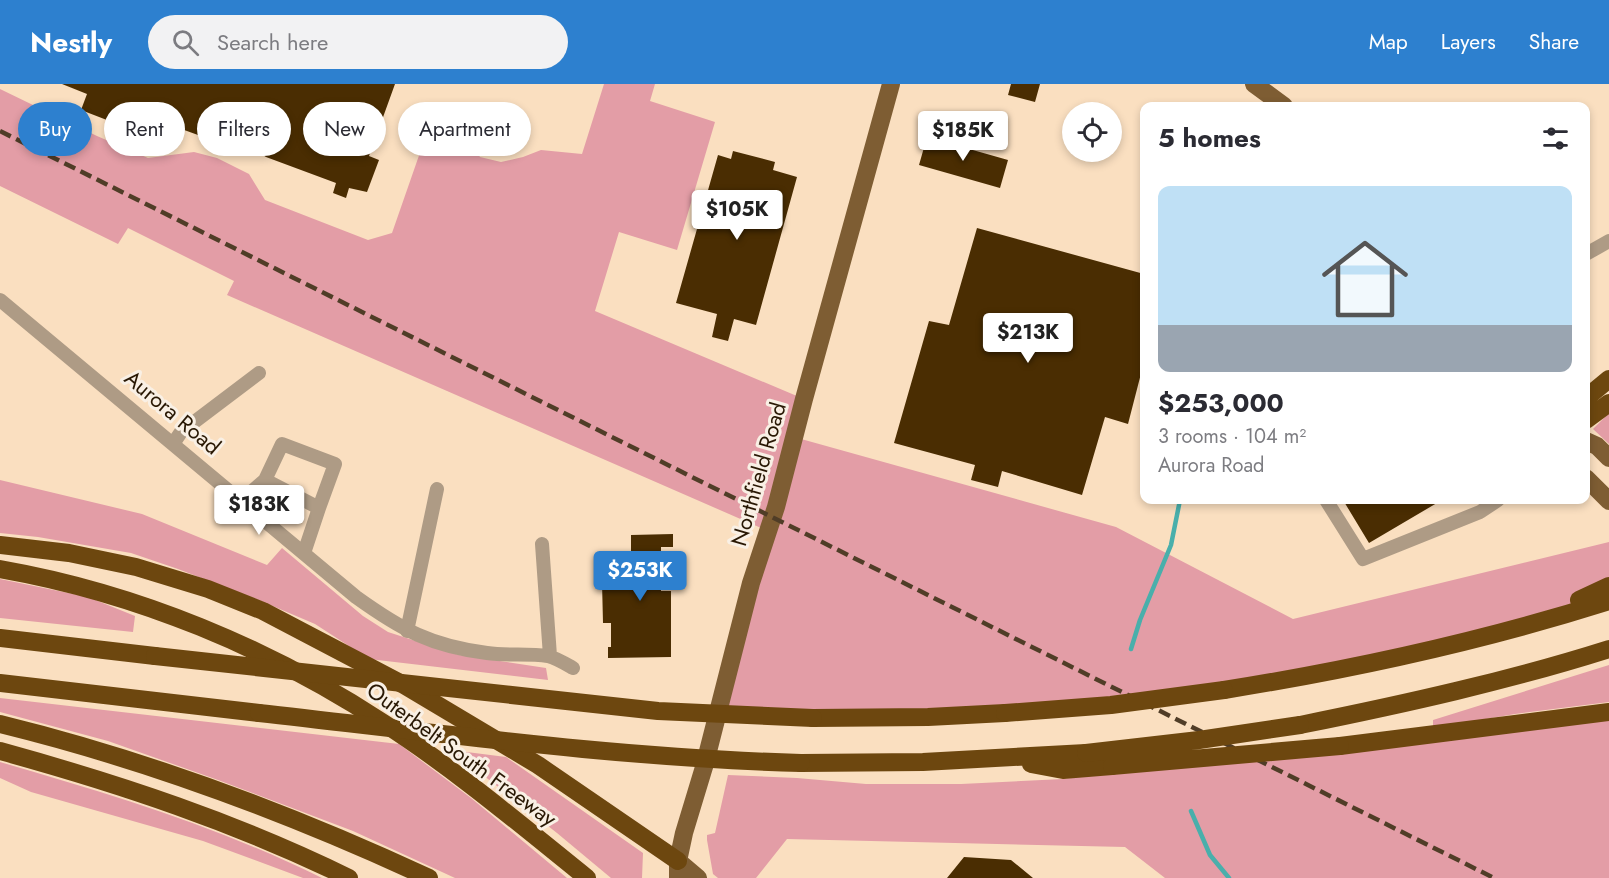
<!DOCTYPE html>
<meta charset="utf-8">
<style>
:root{--surface:#fff;--page:#f2f2f3;--text:#2b2b33;--muted:#7c7c81;--line:#e1e1e2;--accent:#2d80cf}
body{margin:0;font-family:Jost,sans-serif;background:var(--page);color:var(--text);height:100vh;display:flex;flex-direction:column;font-size:22px;white-space:nowrap}
*{box-sizing:border-box;margin:0}
p{font-size:20px;color:var(--muted)}
.icon{flex:none;width:33px;height:33px;fill:none;stroke:currentColor;stroke-width:2;stroke-linecap:round;stroke-linejoin:round}
.map{position:relative;flex:1;overflow:hidden}
.side{position:absolute;left:1140px;top:18px;width:450px;height:402px;display:flex;flex-direction:column;background:var(--surface);border-radius:12px;box-shadow:0 3px 9px #0003}
.side>*{flex:none}
.top-card{position:absolute;left:18px;top:18px;width:570px;height:54px;display:flex;gap:12px}
.buttons{position:absolute;left:1062px;top:18px;display:grid;gap:12px}
.buttons a{display:grid;place-items:center;width:60px;height:60px;border-radius:50%;background:var(--surface);box-shadow:0 3px 9px #0003;font-size:30px}
.price{position:absolute;translate:-50% -51px;padding:0 14px;border-radius:6px;background:#fff;color:#222;font-size:20px;line-height:39px;filter:drop-shadow(0 2px 3px #0008)}
.price::after{content:'';position:absolute;left:50%;top:36px;width:18px;height:14px;margin-left:-9px;background:inherit;clip-path:polygon(0 0,100% 0,50% 100%)}
.price.active{background:var(--accent);color:#fff}
ul{padding:0;list-style:none}
li{display:grid;align-content:center;gap:12px;height:318px;padding:0 18px}
li+li{border-top:2px solid var(--line)}
li span{display:grid;place-items:center;height:186px;border-radius:12px;color:#555}
li>.icon{margin-inline-start:auto}
span .icon{width:108px;height:108px;fill:#fffc;stroke-width:1}
li b{font-size:26px}
h2{display:flex;justify-content:space-between;align-items:center;height:72px;padding:0 18px;font-size:26px}
.tag{padding:0 21px;border-radius:27px;background:var(--surface);box-shadow:0 3px 9px #0003;font-size:21px;line-height:54px}
.tag.active{background:var(--accent);color:#fff}
header{display:flex;align-items:center;gap:36px;box-sizing:border-box;height:84px;padding:0 30px;background:var(--accent);color:#fff}
header strong{font-size:28px}
nav{display:flex;gap:33px;margin-inline-start:auto;font-size:21px}
.search{width:420px;height:54px;background:var(--page);display:flex;align-items:center;gap:15px;box-sizing:border-box;padding:0 21px;border-radius:33px;color:var(--muted);font-size:22px}
.map>svg:first-child{display:block}
.green{fill:#e39da6}
.lines{fill:none;stroke-linecap:round;stroke-linejoin:round}
.stream{stroke:#49afab;stroke-width:4.5}
.building{fill:#4a2d02}
.minor{stroke:#ae9b85;stroke-width:14}
.major{stroke:#7e5d33;stroke-width:18}
.highway{stroke:#6d470f;stroke-width:18}
.rail{stroke:#503d27;stroke-width:4.5;stroke-dasharray:12 6;stroke-linecap:butt}
.highway-bridge{stroke:#6d470f;stroke-width:18}
.labels{text-anchor:middle;stroke-width:6;stroke-linejoin:round;paint-order:stroke}
.street-label{font-size:22px;fill:#291804;stroke:#f9f0e5}
</style>
<header>
<strong>Nestly</strong>
<div class="search"><svg class="icon" aria-label="search" viewBox="0 0 24 24"><circle cx="10" cy="10" r="6"/><path d="M15 15l6 6"/></svg>Search here</div>
<nav><a>Map</a><a>Layers</a><a>Share</a></nav>
</header>
<div class="map">
<svg width="1609" height="794" viewBox="0 0 1609 794">
<rect width="100%" height="100%" fill="#fadfc0"/>
<path class="green" d="M604,0H655L650,17L715,38L677,166L619,148L595,227L804,315L794,353L1116,443L1293,535L1609,458V502L1520,543L1167,614L716,636L768,447L227,211L234,197L128,144L118,160L0,102V5L97,52L148,74L194,68L217,74L249,90L265,116L368,156L392,149L431,37L467,55L480,73L501,78L523,73L541,66L582,70Z
M1609,329V360L1593,345Z
M0,396L142,430L267,481L282,464L363,532L388,548L459,571L546,584L548,596L369,575L315,540L261,517L178,485L131,469L38,453L0,449Z
M0,495L88,513L135,532L133,548L0,534Z
M1609,581V618L1515,630L1433,644V636Z
M0,614L399,660L471,714L567,794H455L353,747L218,696L108,657L0,628Z
M1609,628V794H1165L1125,763L787,755L756,794H718L713,790L707,756V751L715,749L728,691L797,694L866,700H961L1063,695Z
M451,666L506,673L643,769L642,794H611L557,749Z
M0,678C110,710 219,743 322,794H303L203,757L31,708L0,694Z"/>
<g class="lines">
<path class="stream" d="M1131,565L1140,536L1171,461L1180,416
M1191,727L1210,771L1229,794"/>
</g>
<path class="building" d="M62,0H395L369,72L379,76L367,108L349,104L346,114L333,109L336,99L266,73L208,37L198,51L118,22L112,38L81,26L87,10Z
M1011,0H1040L1035,18L1008,11Z
M927,53L1008,76L1000,104L919,81Z
M733,67L775,78L773,86L797,93L756,241L734,235L728,257L712,253L717,230L676,219L718,71L731,75Z
M977,144L1144,190V278L1128,340L1105,333L1082,411L1002,387L998,403L971,396L975,381L894,359L929,237L949,241Z
M1343,416H1442L1369,459Z
M673,450V463H661V507H671V573L608,574V563H611V539H603L602,498H614V480H631V451Z
M964,773L1011,776L1033,794H947Z"/>
<g class="lines">
<path class="minor" d="M1586,170L1609,157
M0,216L356,513C402,546 431,562 487,569C507,572 528,569 548,572C556,574 566,580 573,584
M173,360L181,348L259,289
M265,396L282,360L335,380L319,424
M1326,416L1363,475L1480,428L1498,416
M241,417L265,396L319,424L304,469
M542,460L550,572
M407,547L437,405"/>
<path class="major" d="M1254,0L1284,22
M1586,357L1597,362L1609,374
M1586,394L1609,417
M678,777L698,794
M678,794V777L684,749L704,683L751,499L776,423L804,315L891,0"/>
<path class="highway" d="M1586,314L1609,295
M1586,336L1609,319
M0,461L69,469L136,483L208,505L263,527L404,601L538,681L678,777
M0,485C137,509 269,564 385,640C456,686 521,741 587,794
M1579,516L1609,502
M0,554L155,572
M0,599L259,629
M1224,606C1355,585 1483,557 1609,517
M813,634L928,633L1005,629
M0,640C147,676 291,730 429,794
M1300,641C1404,620 1508,597 1609,565
M1340,662L1609,628
M0,667C120,700 237,739 349,794
M801,679L923,678L1086,669
M1031,680L1063,686L1112,682"/>
<path class="rail" d="M0,47L1494,794"/>
<path class="highway-bridge" d="M155,572L658,627L813,634
M259,629C439,649 619,674 801,679
M1005,629L1111,621L1224,606
M1086,669L1199,656L1300,641
M1112,682L1340,662"/>
</g>
<g class="labels">
<g class="street-label">
<text transform="translate(173 328) rotate(40)" y="8">Aurora Road</text>
<text transform="translate(758 390) rotate(-74)" y="8">Northfield Road</text>
<text transform="translate(462 670) rotate(36)" y="8">Outerbelt South Freeway</text>
</g>
</g>
</svg>
<div class="buttons">
<a><svg class="icon" aria-label="locate" viewBox="0 0 24 24"><circle cx="12" cy="12" r="6"/><path d="M12 2v4M12 18v4M2 12h4M18 12h4"/></svg></a>
</div>
<b class="price" style="left:963px;top:78px">$185K</b>
<b class="price" style="left:737px;top:157px">$105K</b>
<b class="price" style="left:1028px;top:280px">$213K</b>
<b class="price" style="left:259px;top:452px">$183K</b>
<b class="price active" style="left:640px;top:518px">$253K</b>
<div class="top-card">
<a class="tag active">Buy</a>
<a class="tag">Rent</a>
<a class="tag">Filters</a>
<a class="tag">New</a>
<a class="tag">Apartment</a>
</div>
<section class="side">
<h2>5 homes<svg class="icon" aria-label="filters" viewBox="0 0 24 24"><path d="M4 7h16M4 17h16"/><circle cx="9" cy="7" r="2"/><circle cx="15" cy="17" r="2"/></svg></h2>
<ul>
<li><span style="background:linear-gradient(#bfe0f5 75%,#9aa5b1 0)"><svg class="icon" aria-label="home" viewBox="0 0 24 24"><path d="M3 11l9-7 9 7M6 9v11h12V9"/></svg></span><div><b>$253,000</b><p>3 rooms · 104 m²</p><p>Aurora Road</p></div></li>
</ul>
</section>
</div>
